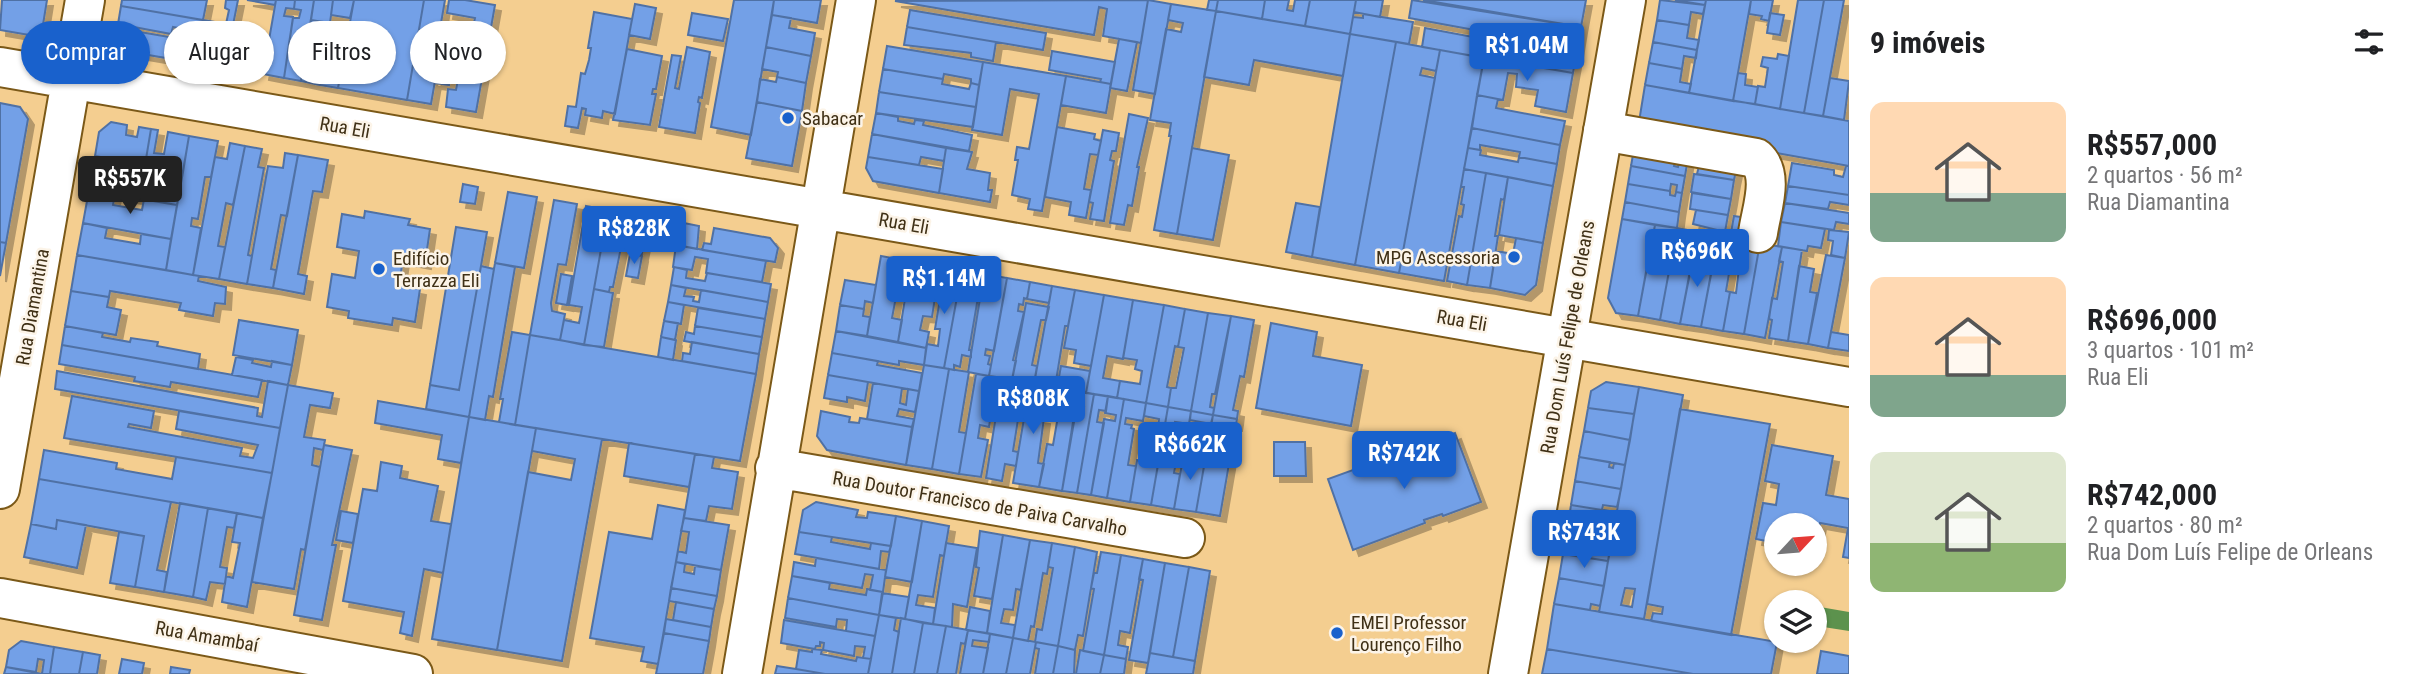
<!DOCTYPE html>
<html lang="pt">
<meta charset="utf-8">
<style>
:root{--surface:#fff;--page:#f2f2f2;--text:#202124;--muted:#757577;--accent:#1961cc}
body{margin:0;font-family:"Roboto Condensed",sans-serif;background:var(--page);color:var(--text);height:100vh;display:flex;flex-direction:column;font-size:26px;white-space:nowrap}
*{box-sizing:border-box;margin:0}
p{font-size:23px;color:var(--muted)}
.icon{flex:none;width:38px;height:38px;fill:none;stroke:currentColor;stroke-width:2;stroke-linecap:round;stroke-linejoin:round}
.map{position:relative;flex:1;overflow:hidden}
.drawer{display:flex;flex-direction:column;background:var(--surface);width:560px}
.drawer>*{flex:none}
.hud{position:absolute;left:21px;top:21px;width:665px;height:63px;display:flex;gap:14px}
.needle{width:46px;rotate:64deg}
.buttons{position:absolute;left:1764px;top:513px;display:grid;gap:14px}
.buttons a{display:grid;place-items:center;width:63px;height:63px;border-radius:50%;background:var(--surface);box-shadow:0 2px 5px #0004;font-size:35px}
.price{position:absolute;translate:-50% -60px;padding:0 16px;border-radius:7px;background:var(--accent);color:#fff;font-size:23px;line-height:46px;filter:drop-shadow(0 2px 4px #0008)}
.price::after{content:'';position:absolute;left:50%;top:42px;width:21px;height:16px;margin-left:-10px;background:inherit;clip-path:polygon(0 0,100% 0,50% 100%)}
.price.active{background:#222;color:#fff}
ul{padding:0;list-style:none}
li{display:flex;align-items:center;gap:21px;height:175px;padding:0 21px}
li span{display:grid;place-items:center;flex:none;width:196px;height:140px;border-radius:14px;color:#555}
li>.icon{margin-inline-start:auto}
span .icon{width:84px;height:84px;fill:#fffc;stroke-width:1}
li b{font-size:30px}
h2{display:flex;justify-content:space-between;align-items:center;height:84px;padding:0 21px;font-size:30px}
.pill{padding:0 24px;border-radius:32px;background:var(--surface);box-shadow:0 2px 5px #0004;font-size:24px;line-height:63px}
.pill.active{background:var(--accent);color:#fff}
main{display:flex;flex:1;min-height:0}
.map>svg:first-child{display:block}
.water{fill:#5c924d}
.building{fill:#73a0e7;stroke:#5071a5;stroke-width:2;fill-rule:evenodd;filter:url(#shadow)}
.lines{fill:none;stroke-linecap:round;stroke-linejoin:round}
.minor-casing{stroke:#7b5918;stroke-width:42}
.major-casing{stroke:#7b5918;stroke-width:42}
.minor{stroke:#fff;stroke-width:38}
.major{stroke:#fff;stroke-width:38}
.poi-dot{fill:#1961cc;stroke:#fcf4e8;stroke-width:2.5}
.labels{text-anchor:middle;stroke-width:5;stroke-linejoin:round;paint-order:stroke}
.poi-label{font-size:19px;fill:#3f3016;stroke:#fcf4e8;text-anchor:start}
.street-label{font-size:19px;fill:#3f3016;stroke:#fcf4e8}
</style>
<main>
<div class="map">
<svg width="1849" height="674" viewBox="0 0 1849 674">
<defs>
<filter id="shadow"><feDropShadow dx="6" dy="6" stdDeviation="0" flood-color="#0004"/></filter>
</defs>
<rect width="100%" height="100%" fill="#f4ce90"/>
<path class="water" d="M1820,607L1849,612V631L1817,626Z"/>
<path class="building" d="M2,0H47L41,37L0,30Z
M122,0H207L203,20L121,6Z
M226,0H238L233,25L226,24L229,10L225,8Z
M247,0H276L275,5Z
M276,0H295L294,9L286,8L284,16L293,17L284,78L263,74Z
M295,0H314L301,81L284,78L293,18H299L301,10L294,9Z
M314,0H333L330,23L311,20Z
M333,0H354L350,18L331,15Z
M354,0H424L407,100L338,88Z
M424,0H445L431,81H435L431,104L407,100Z
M449,0H465L495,5L476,112L446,107L448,89L456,90L467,30L472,31L475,18L447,13Z
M734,0H774L751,135L711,127Z
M774,0H821L817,23L772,15Z
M1148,0L1171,4L1155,94L1133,90Z
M1148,0L1141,43L1103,36L1107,9L1099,7L1094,35L895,1Z
M1209,0H1218L1216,11L1207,10Z
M1218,0H1265L1262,19L1216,11Z
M1265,0H1289L1287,10L1293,11L1295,0H1310L1305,26L1262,19Z
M1310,0H1356L1350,34L1305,26Z
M1356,0H1383L1380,17L1354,12Z
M1412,0L1581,27L1577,51L1521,41L1522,35L1480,28V31L1409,18Z
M1423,0H1586L1581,27Z
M1660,0L1705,5L1703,14L1691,12L1689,25L1657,20Z
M1675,0H1706L1705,5Z
M1706,0H1751L1733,101L1689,93Z
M1751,0H1773L1769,21L1761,19L1762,16L1749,14Z
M1798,0H1824L1804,113L1780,109Z
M1824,0H1844L1823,116L1804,113Z
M635,4L656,8L650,39L629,35Z
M1171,4L1216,11L1177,234L1154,230L1171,136H1169L1171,123L1150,120L1166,29L1181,32L1183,23L1168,20Z
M121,6L233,25L230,41L212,38L213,35L173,27L171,34L118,24Z
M910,10L1046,33L1043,50L907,27Z
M1216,11L1350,34L1343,76L1254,60L1249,85L1204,77Z
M594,12L632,19L615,114L603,111L602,118L585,115L586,109L582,108L578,128L565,126L568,106L576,107L581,73L585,74L589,60L591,48H588Z
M692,13L728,19L723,41L688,35Z
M1770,13L1784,15L1780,35L1767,33Z
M1363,14L1413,22L1409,44L1350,34L1353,17L1363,18Z
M772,15L791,18L789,28L815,33L811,56L766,47Z
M311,20L330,23L320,85L301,81Z
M1657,20L1689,25L1687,38L1699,40L1697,50L1653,42Z
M330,23L349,26L338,88L320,85Z
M907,27L996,42L993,61L971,57V53L904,45Z
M117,28L175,38L174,42L198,44L195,63L125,51L116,39Z
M1425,28L1516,45V40L1577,51L1573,73L1422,47Z
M1350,34L1396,42L1355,265L1312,257Z
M1119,39L1137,42L1127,91L1110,88Z
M1396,42L1440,50L1436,71L1422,68L1420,75L1435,78L1399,273L1355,265Z
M1653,42L1697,50L1696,58L1684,56L1682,69L1649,63Z
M887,46L983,62L979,85L971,83V79L944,74L943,79L883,69Z
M687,47L710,52L702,98L699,97L698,102L700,103L695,133L659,127L672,55L681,56L675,88L679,89Z
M766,47L811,56L806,83L777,77L778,72L762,69Z
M627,49L662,56L656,89H653L652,94H656L650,125L613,120Z
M1440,50L1484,58L1444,281L1399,273Z
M1052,51L1115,62L1111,84L1100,82L1101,79L1049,70Z
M215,54L228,56L226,69L213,67Z
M1778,54L1789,56L1780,109L1755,104L1758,86L1765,87L1768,68L1761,66L1763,57L1777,59Z
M439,56L453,58L449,85L435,83Z
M1484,58L1573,73L1566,112L1535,106L1538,90L1516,87L1517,74L1508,73L1503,100L1477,95Z
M983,62L1066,76L1042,211L1028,209L1030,199L1012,195L1018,160H1015L1017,147L1029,149L1039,94L1010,89L1002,135L972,130Z
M1649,63L1682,69L1680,82L1691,84L1689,93L1645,85Z
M883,69L943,79L942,84L969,89L971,83L979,85L976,107L879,92Z
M1738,73L1746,74L1745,85L1758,87L1755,104L1733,101Z
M1066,76L1111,84L1106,113L1061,105Z
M777,77L806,83L802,111L757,102L760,79L776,82Z
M1830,78L1849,81L1844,120L1823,116Z
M1645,85L1849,121V166L1638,128Z
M879,92L976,107L973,127L876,113Z
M1477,95L1498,99L1496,108L1565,121L1560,145L1472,128Z
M757,102L802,111L792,166L746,158Z
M0,103L20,107L28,119L6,243L0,242Z
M876,113L898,117V121L914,124L915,120L924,121L923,125L972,135L969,151L872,134Z
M1129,114L1148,118L1137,167H1139L1132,206L1128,205L1124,225L1110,223Z
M111,122L127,125L126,135L137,137L139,127L151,129L145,165L95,156L99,132Z
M1057,127L1095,134L1094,139L1101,141L1098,155L1090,154L1084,189L1091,190L1086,218L1069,215L1071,202L1045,197Z
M1472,128L1560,145L1557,164L1519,157L1520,152L1480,145V150L1468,148Z
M151,129L158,130L154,153L164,154L168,132L189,136L183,172L145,165Z
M1103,130L1119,133L1116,151H1112L1110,160L1114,161L1104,221L1090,219L1093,203L1089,202Z
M872,134L946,148L944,161L921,157L919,165L868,157Z
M189,136L218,141L211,177H205L198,219L192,218L191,226L201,228L193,275L166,270Z
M230,143L245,146L233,205L226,203L218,246L225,247L219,279L193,275L215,157L227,159Z
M245,146L262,149L258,167L264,168L248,255L252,256L247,284L219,279Z
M946,148L972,152L967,169L990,173L988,190H992L990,202L939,193Z
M1192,148L1229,155L1213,240L1177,234Z
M1468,148L1481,150L1480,155L1518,162L1519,157L1557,164L1553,186L1464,169Z
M1634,149L1676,156L1674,166L1678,167L1680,156L1688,158L1685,176L1631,166Z
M285,153L298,155L287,216L281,215L271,269L276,270L273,288L247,284L268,166L283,168Z
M298,155L328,160L322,192L313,191L298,274L307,276L304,294L273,288Z
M95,156L118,160L117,170L156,177L158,167L183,172L177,205L89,190Z
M868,157L943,169L939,193L873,181L866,168Z
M1700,162L1737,166L1734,180L1697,174Z
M1792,163L1834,170V175L1843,177L1846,166H1849V195L1788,186Z
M1631,166L1685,176L1682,193L1676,192L1677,185L1671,184L1670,191L1628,184Z
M1464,169L1486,173L1467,285L1447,281L1459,216L1462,217L1464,205L1461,204L1464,187H1461Z
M1486,173L1508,177L1504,200L1501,199L1495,236H1498L1490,288L1467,285Z
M1694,174L1734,180L1731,199L1691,192Z
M1508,177L1553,186L1543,243L1499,235Z
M463,184L478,187L475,204L460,202Z
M1628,184L1670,191V195L1675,196L1676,192L1682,193L1679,212L1625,202Z
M1788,186L1849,195V205L1830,202L1828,209L1785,203Z
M89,190L115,194L113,205L142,210L144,199L177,205L171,239L83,223Z
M508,192L537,197L524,268L495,263Z
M1692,193L1731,199L1728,215L1690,209Z
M554,200L577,204L566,265L558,264L551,303L552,311L565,314L560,340L530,335Z
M1625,202L1679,212L1677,228L1622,219Z
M1296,203L1320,207L1312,257L1286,252Z
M1785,203L1849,213V224L1836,222L1834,230L1781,222Z
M586,206L608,210L584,345L560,340L564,320L579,323L582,307L569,305Z
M608,210L628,213L613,287H610L609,292L594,289Z
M1696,210L1728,215L1725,232L1693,224Z
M365,211L410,219L408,225L430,229L425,263L403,259L399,285L420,289L415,322L393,318L392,325L348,318L349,311L327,307L332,274L355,278L359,251L337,247L342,214L364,218Z
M1734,216L1748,218L1744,240L1730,238Z
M1622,219L1655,225L1638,316L1616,313L1608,298Z
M679,222L699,226L697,249L676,245Z
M1781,222L1825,229L1821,248L1808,246L1807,251L1778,246Z
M83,223L107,228L105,238L140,244L141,234L171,239L166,270L77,255Z
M1655,225L1677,228L1660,320L1638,316L1648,261L1654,263L1658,242L1652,241Z
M456,227L487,232L459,390L430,385Z
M714,228L770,238L778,248L775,262L702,250L704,243L711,244Z
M1677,228L1698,232L1680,324L1660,320Z
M1829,230L1849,232L1845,258L1831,255L1833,241L1828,240Z
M1698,232L1718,236L1716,250L1695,246Z
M1718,236L1735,239L1726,291L1730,292L1723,331L1701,327Z
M633,237L645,239L642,254L630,252Z
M1516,238L1543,243L1536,285L1525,295L1490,288L1496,251L1513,254Z
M1740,240L1760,243L1744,334L1723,331L1730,292L1736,293L1740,260H1736Z
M0,242L6,243L0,276Z
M1760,243L1782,247L1765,338L1744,334Z
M676,245L766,261L762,282L706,273L708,259L695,257L692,270L673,267Z
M1782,247L1802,250L1788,341L1769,338L1772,320L1769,319L1772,298L1777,299L1783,262L1779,261Z
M1694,250L1715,254L1701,327L1680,324Z
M630,254L642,256L638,278L626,276Z
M77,255L199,276L198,281L226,287L225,304L215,303L213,316L179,310L181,303L110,291L109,297L71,291Z
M1826,255L1845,258L1828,348L1808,344Z
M881,256L903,260L892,318L902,320L898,342L867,336Z
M911,261L940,266L932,317L923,316L920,330L929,332L926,348L898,342Z
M495,263L515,267L493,397L489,396L485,420L469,417Z
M481,266L494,269L469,417L426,409L430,385L459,390Z
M940,266L962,270L944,368L924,365L927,344L938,346L940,329H935L942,286L937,285Z
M1799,266L1814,269L1810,292L1817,293L1808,344L1788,341Z
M674,267L687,270L686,278L705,281L707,273L771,284L768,302L671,285Z
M962,270L982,274L969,350H971V357L962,355L960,367L954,365V370L944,368Z
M561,274L572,276L567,305L556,303Z
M984,274L1007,278L994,351L986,349L985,355L990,356L988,364L991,365L989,376L968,372Z
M1007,278L1030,282L1027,299L1024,298L1023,305L1019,304L1018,311L1024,312L1013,360L1016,361L1012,380L989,376Z
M845,280L876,285L873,303L865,301L864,309L840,305Z
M1030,282L1052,286L1049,303L1027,299Z
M671,285L686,288L684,296L694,297L693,301L699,302L701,290L768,302L765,319L668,302Z
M1052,286L1075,290L1068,326H1065L1055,387L1034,384Z
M594,289L613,293L604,347L584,345Z
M1075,290L1104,295L1091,366L1074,363L1076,350L1064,348Z
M71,291L109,297L107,307L121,310L116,335L65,326Z
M1104,295L1133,300L1123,359L1107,356L1103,378L1120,381L1117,398L1086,393Z
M1133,300L1164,305L1146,403L1117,398L1120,381L1140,384L1142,371L1135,369L1137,360L1123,358Z
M668,302L684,305L681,324L664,321Z
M1026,303L1049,307L1046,320H1041L1032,365L1037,366L1034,384L1012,380Z
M840,305L864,309L863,316L870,317L867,336L836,331Z
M1164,305L1185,309L1178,347L1175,346L1167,387L1171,388L1168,407L1146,403Z
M698,308L765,319L762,337L695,326Z
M1185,309L1208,313L1191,411L1168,407L1171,388H1176L1184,348L1178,347Z
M1208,313L1231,316L1215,394H1212L1210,407L1214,408L1213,415L1191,411Z
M1231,316L1254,320L1244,377L1240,376L1233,410L1238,411L1237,419L1213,415Z
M239,320L298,330L292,365L233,355Z
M664,321L678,323L675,340L661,337Z
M1271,323L1317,332L1313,356L1362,365L1351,426L1256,408Z
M65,326L103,333L102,337L130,342L131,338L158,342L157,346L200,354L198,369L62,345Z
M695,326L762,337L759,354L684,341L686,332L694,334Z
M836,331L926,348L924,365L899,361V365L832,353Z
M512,332L530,335L515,425L499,422L503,399H500Z
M1831,332L1849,335V351L1828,348Z
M530,335L756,374L740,461L515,425Z
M661,337L676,340L673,360L658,357Z
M692,342L759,354L756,374L682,361L683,353L690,354Z
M62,345L262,380L258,397L171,382L170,387L134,381L135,377L59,364Z
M832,353L878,361L877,365L922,373L919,391L828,375Z
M236,357L253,360L252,363L271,367L272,361L292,365L288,385L232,375Z
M924,365L949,369L932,469L906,465Z
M1061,366L1090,371L1086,393L1057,388Z
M949,369L969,372L959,432L966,433L959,474L932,469Z
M57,371L258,408L257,416L262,417L268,381L288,385L280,428L55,389Z
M976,374L997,377L989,427L980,425L978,438L988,440L981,477L959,474Z
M828,375L868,382L865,401L847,397V402L824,398Z
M1002,378L1024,382L1013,451L1018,452L1016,466L1005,464L1002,481L986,478Z
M1606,382L1639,387L1634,414L1588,408L1591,391Z
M873,383L902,388L900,403L906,405L908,389L919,391L915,412L899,409L897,416L914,419L912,427L867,419Z
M1030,383L1057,388L1054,408L1049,407L1048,411L1038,410L1037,417L1044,418L1038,463L1044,464L1039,487L1013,483Z
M288,385L333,393L330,408L310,405L304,437L325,440L323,450L314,448L312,465L320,467L305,550L301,549L294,589L252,582Z
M1639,387L1683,395L1644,619L1599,612ZM1625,588L1635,589L1632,607L1621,605Z
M1057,388L1078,391L1062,491L1039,487L1047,444L1053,445L1058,416L1064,417L1066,405L1054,404Z
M1078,391L1094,394L1077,493L1062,491L1075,416L1082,418L1084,407L1076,405Z
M1094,394L1108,396L1106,411L1099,410L1097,422L1104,423L1091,495L1077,493Z
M72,396L154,411L151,428L129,424L128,427L242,448L240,456L253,458L258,445L176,429L179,411L280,428L272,473L64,438Z
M1108,396L1124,399L1107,498L1091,495L1104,419L1115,421L1116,415L1105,413Z
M1124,399L1146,403L1143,421L1126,418L1125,424L1132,425L1131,428L1134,429L1128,465L1136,466L1130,502L1107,498Z
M378,401L469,417L461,463L438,459L442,435L375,423Z
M1146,403L1168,407L1151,505L1130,502L1137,460L1141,461L1147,425L1158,427L1159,419L1144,416Z
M1168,407L1191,411L1189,424L1175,422L1174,430L1182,431L1174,473L1180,474L1174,509L1151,505Z
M1588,408L1634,414L1630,440L1584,431Z
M1680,409L1770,424L1731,635L1651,621L1653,613L1662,614L1663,607L1647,604Z
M821,411L850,417L849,422L859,423L860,418L912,427L906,465L827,450L817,436Z
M1191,411L1213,415L1211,424L1190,420Z
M1213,415L1237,419L1236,425L1225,424L1223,433L1234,435L1220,516L1196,512Z
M469,417L536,428L497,650L432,639Z
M536,428L602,439L562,661L497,650L528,472L571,480L575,459L532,451Z
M1584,431L1630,440L1625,465L1579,457Z
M1455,433L1481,502L1443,516L1442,514L1424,520L1425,523L1353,550L1328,479Z
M1274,442H1305L1306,476H1274Z
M629,443L695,454L689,487L624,476Z
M324,445L352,450L332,545H336L322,620L294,615Z
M1772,445L1833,456L1826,495L1849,499V558L1843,557L1848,528L1820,523L1815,550V525H1776V543L1756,539L1763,503L1776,505L1779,484L1765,481Z
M44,450L117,463L116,469L172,479L176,457L272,473L263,518L39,479Z
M1184,452L1206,455L1196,512L1174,509Z
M695,454L714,457L712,468L738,472L732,509L709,506L706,521L684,518Z
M1579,457L1610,462L1609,467L1613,468L1614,463L1625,465L1621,489L1575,481Z
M381,462L402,466L400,478L438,486L431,521L451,524L443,573L424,569L412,636L400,633L404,612L343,601L363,489L377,491Z
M39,479L171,502L157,570L167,572L164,592L135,587L144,536L57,520L56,529L31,524Z
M1575,481L1621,489L1617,507L1603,505L1602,510L1571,505Z
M816,502L858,510L856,517L867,518L868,512L896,516L891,546L799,532L803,510Z
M180,503L208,508L193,597L164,592Z
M658,505L685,510L658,664L641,661L644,647L590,638L609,532L652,539Z
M1571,505L1602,510L1601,516H1603L1604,510L1617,512L1612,538L1567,531Z
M208,508L237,513L234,528L227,527L220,567L227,568L225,584L210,582L206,600L193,597Z
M341,511L358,514L353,543L336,540Z
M237,513L263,518L247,607L222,602L226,576L233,578L240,543L232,542Z
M896,516L922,521L912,582L885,577Z
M684,518L729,525L721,570L676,562L678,551L686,553L689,532L681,531Z
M57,520L86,525L77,568L24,557L31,524L56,529Z
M922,521L949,526L944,556L940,555L933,597L918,595L916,605L935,608L933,624L905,619Z
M980,531L1003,535L992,599L974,596L979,568L976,567Z
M1567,531L1612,538L1608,561L1563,554Z
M119,532L144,536L135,587L110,583Z
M799,532L832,537L831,542L870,549L871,543L891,546L889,552L881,551L879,569L795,554Z
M1003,535L1030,540L1021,590L1016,589L1013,610L1004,609L1001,623L1015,625L1013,638L987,633Z
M1030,540L1052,543L1047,574L1043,573L1034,627L1031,626L1028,641L1013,638Z
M946,543L977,548L967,607L953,604L952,627L933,624Z
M1052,543L1075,547L1058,646L1035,642L1037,629L1042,630L1053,568L1048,567Z
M1075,547L1097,552L1083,636L1078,635L1075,650L1058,646Z
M1101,552L1121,555L1104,655L1083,651L1094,589L1091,588L1094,573H1097Z
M1563,554L1608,561L1604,586L1559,578Z
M1121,555L1143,559L1130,633L1120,631L1118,645L1128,647L1126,659L1104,655Z
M816,558L886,570L883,592L870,590L873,575L865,574L862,588L792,576L794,562L815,566Z
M1143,559L1165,563L1148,663L1129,660L1143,580L1139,579Z
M676,562L685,564L684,572L694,574L695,566L721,570L717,596L671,588Z
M1165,563L1189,567L1173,657L1150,653Z
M1189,567L1210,571L1195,661L1173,657Z
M792,576L830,583L829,589L866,595L867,589L883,592L879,615L788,598Z
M1559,578L1604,586L1600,606L1591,604L1590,610L1554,604Z
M671,588L717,596L714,609L669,601Z
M882,593L909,597L905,619L879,615Z
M788,598L879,615L875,636L846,631L847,620L837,619L836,627L785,618Z
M676,602L714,609L711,627L673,620Z
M1554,604L1777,642L1771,674H1693L1547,649Z
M970,607L990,611L987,633L966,630Z
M879,615L896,618L894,630L899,632L892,674H868Z
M901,618L923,623L914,674H892Z
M666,619L711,627L709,641L664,633Z
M784,620L875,636L871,659L863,658L865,647L855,646L854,656L823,650L824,643L820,642V646H816L815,649L781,643Z
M923,623L946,626L937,674H914Z
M946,626L968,630L965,644L961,643L956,674H937Z
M968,630L990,634L989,642L973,640L972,646L988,648L983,674H960Z
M664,633L709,641L703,674H656Z
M990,634L1013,638L1006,674H983Z
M1013,638L1036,642L1030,674H1006Z
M21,641L54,647L50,674H42L44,660L38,659L36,672L6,667L9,650Z
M1036,642L1058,646L1053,674H1035L1039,649L1035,648Z
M1058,646L1075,650L1074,674H1053Z
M54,647L83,652L79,674H50Z
M812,649L822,650L821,654L856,661L857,657L871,659L868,674H825L796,669L799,650L812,652Z
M1547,649L1693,674H1542Z
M1080,650L1104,655L1100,674H1076Z
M1821,651L1849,656V674H1817Z
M83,652L100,655L97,674H79Z
M1150,653L1195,661L1193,674H1146Z
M1104,655L1126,659L1124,674H1100Z
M122,659L144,663L142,674H119Z
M777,666L796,669L825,674H775Z
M6,667L42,674H45H4Z
M171,667L190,670L189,674H170Z"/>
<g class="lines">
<g class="minor-casing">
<path id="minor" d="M0,67L1849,387
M1603,131L1756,158C1775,175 1761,210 1758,233
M775,468L1185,538
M0,489L85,0
M0,598L413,674
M742,674L856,0"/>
</g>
<g class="major-casing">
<path id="major" d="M1508,674L1626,0"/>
</g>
<use href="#minor" class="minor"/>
<use href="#major" class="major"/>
</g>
<g class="poi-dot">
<circle cx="788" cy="118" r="7"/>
<circle cx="1514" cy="257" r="7"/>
<circle cx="379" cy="269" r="7"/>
<circle cx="1337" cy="633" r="7"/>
</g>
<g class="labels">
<g class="poi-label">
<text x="802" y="125">Sabacar</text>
<text x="1500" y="264" text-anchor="end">MPG Ascessoria</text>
<text x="393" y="265">Edifício<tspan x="393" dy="22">Terrazza Eli</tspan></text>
<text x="1351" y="629">EMEI Professor<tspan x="1351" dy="22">Lourenço Filho</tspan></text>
</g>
<g class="street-label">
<text transform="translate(345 127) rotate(10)" y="7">Rua Eli</text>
<text transform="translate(904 223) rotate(10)" y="7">Rua Eli</text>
<text transform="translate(32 307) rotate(-80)" y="7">Rua Diamantina</text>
<text transform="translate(1462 320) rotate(10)" y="7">Rua Eli</text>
<text transform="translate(1567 337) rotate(-80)" y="7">Rua Dom Luís Felipe de Orleans</text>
<text transform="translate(980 503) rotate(10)" y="7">Rua Doutor Francisco de Paiva Carvalho</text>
<text transform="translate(207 636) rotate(10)" y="7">Rua Amambaí</text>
</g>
</g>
</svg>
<div class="buttons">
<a><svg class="needle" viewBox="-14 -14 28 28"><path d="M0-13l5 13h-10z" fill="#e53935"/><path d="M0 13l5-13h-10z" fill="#757577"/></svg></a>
<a><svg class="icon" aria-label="layers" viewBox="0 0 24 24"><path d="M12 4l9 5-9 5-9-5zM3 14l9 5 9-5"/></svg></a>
</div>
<b class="price" style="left:1527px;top:83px">R$1.04M</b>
<b class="price active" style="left:130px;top:216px">R$557K</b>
<b class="price" style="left:634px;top:266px">R$828K</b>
<b class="price" style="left:1697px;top:289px">R$696K</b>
<b class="price" style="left:944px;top:316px">R$1.14M</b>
<b class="price" style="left:1033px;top:436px">R$808K</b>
<b class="price" style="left:1190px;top:482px">R$662K</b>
<b class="price" style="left:1404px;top:491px">R$742K</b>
<b class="price" style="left:1584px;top:570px">R$743K</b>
<div class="hud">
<a class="pill active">Comprar</a>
<a class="pill">Alugar</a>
<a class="pill">Filtros</a>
<a class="pill">Novo</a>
</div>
</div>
<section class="drawer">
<h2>9 imóveis<svg class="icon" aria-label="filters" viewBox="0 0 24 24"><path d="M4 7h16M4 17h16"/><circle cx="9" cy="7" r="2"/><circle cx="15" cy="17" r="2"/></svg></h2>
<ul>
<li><span style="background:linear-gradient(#ffd9b3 65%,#7fa58c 0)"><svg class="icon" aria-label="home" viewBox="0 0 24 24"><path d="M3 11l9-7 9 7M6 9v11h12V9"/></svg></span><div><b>R$557,000</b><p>2 quartos · 56 m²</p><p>Rua Diamantina</p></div></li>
<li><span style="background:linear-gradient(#ffd9b3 70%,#7fa58c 0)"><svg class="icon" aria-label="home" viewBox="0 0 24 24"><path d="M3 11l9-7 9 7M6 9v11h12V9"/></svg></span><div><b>R$696,000</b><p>3 quartos · 101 m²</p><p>Rua Eli</p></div></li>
<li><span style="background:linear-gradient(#dfe7d0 65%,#8fb573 0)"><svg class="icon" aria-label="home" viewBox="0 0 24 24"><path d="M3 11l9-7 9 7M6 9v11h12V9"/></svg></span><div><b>R$742,000</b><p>2 quartos · 80 m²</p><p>Rua Dom Luís Felipe de Orleans</p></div></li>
</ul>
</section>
</main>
